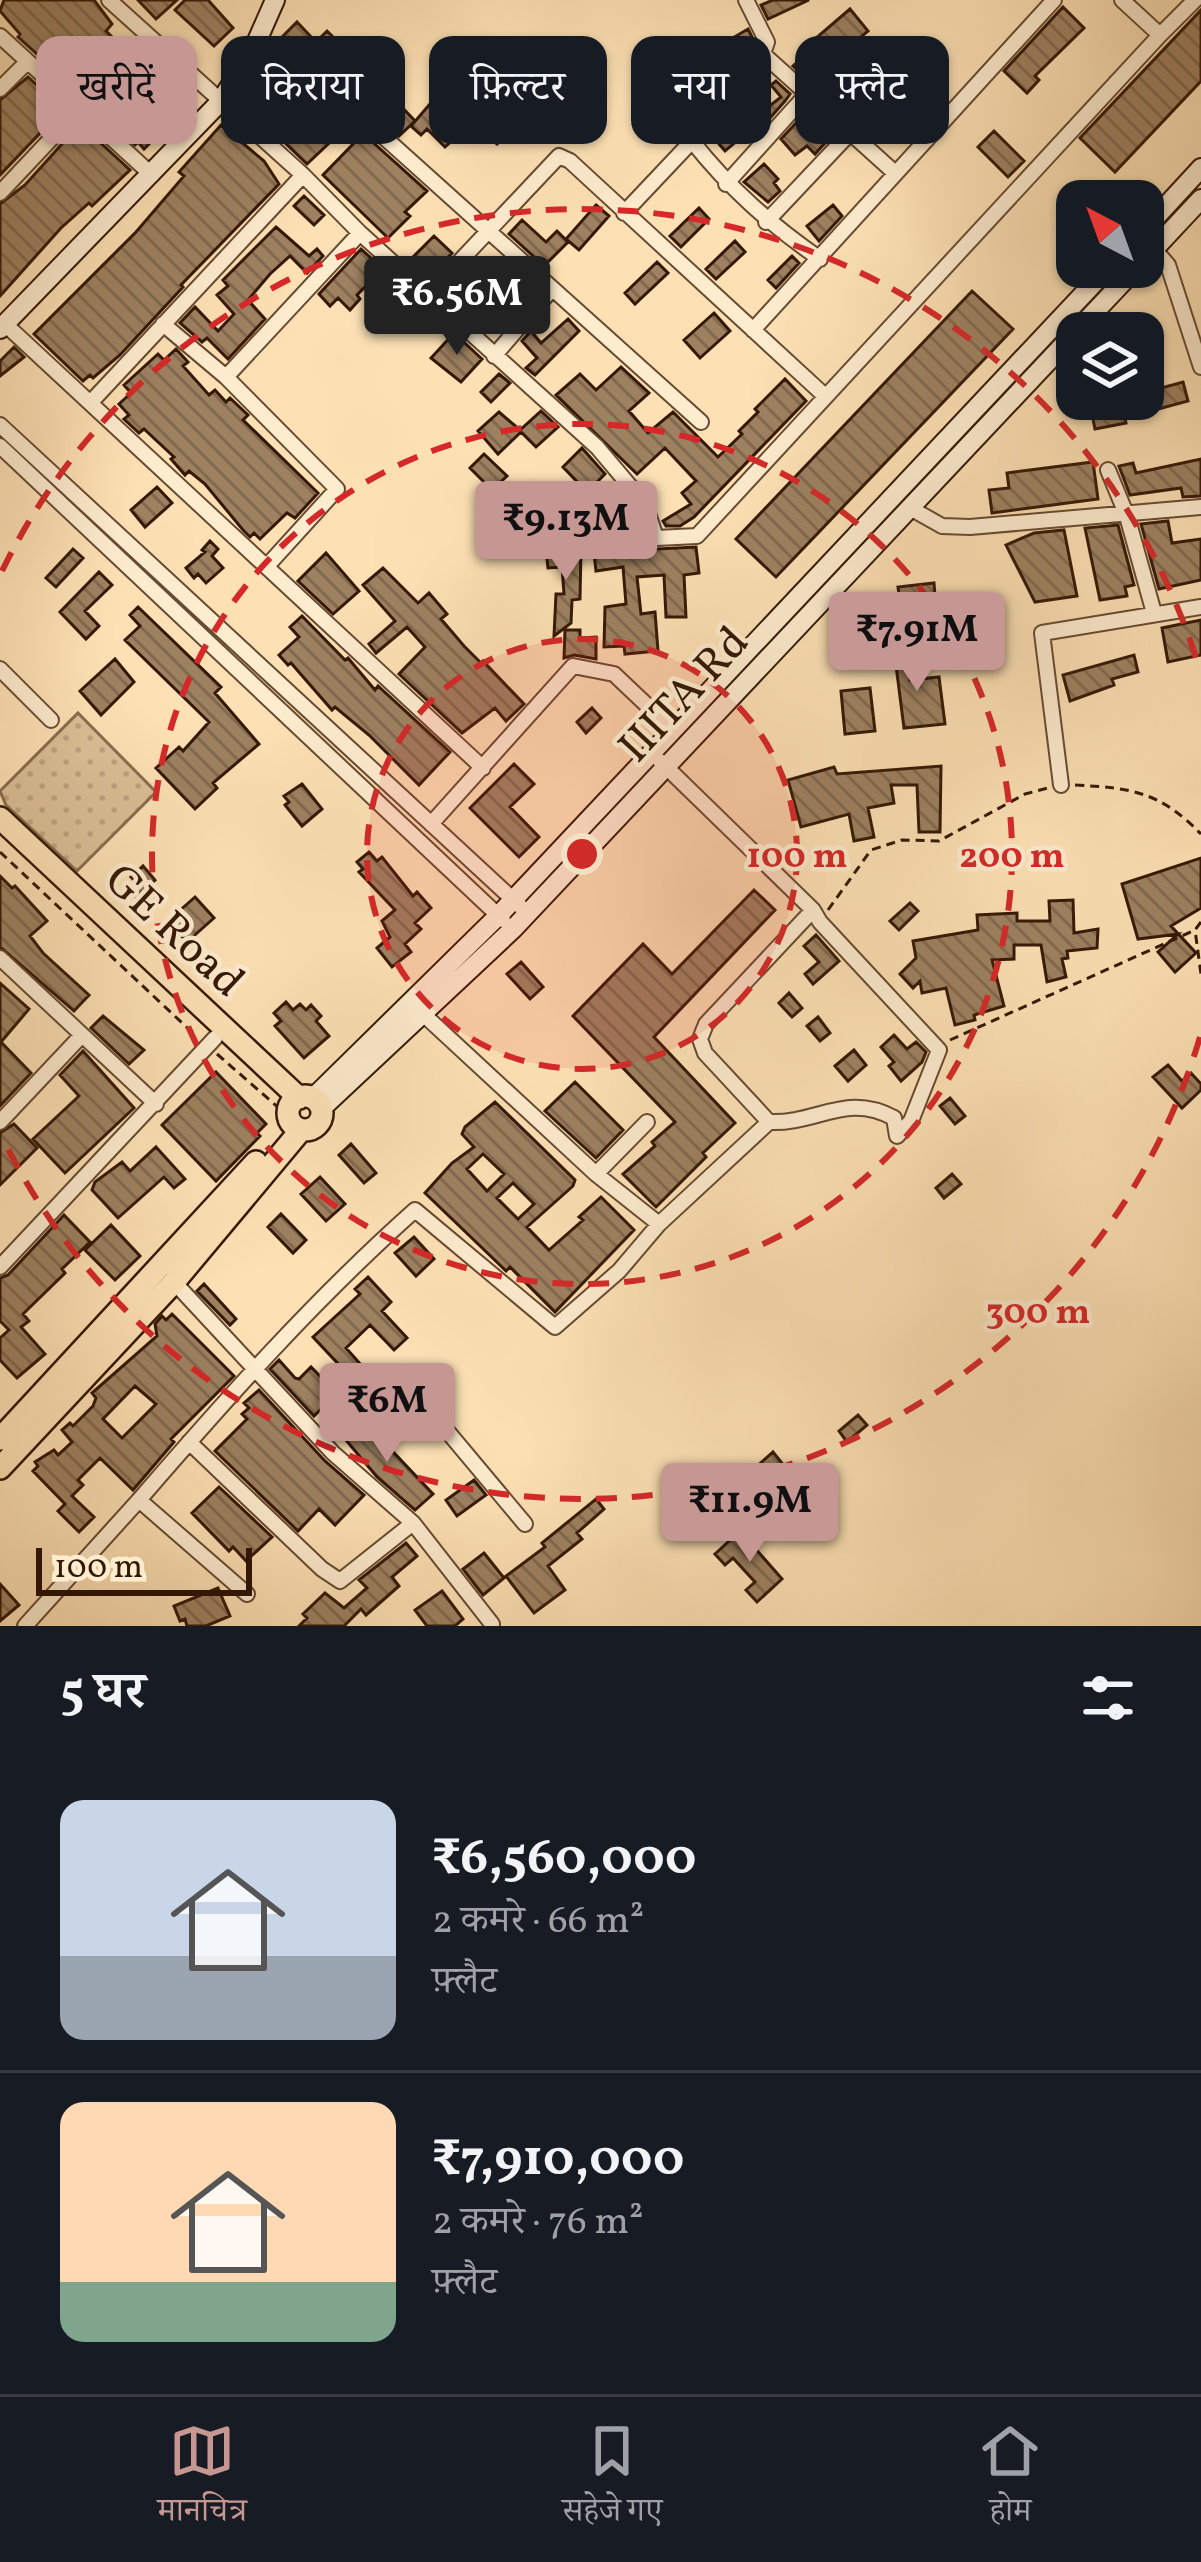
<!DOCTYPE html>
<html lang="hi">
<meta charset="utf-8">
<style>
:root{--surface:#171b24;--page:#242831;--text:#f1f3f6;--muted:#9ea1a6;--line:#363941;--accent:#c59692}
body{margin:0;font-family:Vollkorn,"Noto Serif Devanagari",serif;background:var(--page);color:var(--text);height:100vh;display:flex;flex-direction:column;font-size:45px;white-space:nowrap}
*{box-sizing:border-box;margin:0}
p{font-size:39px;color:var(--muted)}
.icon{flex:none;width:66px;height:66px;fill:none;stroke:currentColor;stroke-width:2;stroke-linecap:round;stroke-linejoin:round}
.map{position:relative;height:1626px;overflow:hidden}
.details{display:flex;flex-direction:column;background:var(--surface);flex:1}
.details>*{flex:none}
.top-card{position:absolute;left:36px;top:36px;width:1131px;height:108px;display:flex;gap:24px}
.needle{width:78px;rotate:319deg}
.controls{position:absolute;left:1056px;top:180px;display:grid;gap:24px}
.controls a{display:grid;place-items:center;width:108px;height:108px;border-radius:24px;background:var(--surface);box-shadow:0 3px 9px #0004;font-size:60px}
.scale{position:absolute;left:36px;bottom:30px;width:216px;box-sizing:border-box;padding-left:12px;border:6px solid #341805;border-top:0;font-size:33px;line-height:42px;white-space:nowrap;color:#341805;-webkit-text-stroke:9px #feeccf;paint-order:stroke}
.price{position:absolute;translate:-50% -102px;padding:0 27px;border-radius:12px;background:var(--accent);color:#111;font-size:39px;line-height:78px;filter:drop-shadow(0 3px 6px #0008)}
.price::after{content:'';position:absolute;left:50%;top:72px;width:36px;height:27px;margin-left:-18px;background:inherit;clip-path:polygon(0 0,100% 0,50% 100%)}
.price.active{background:#222;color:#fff}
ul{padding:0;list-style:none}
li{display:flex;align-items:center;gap:36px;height:300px;padding:0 60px}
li+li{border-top:3px solid var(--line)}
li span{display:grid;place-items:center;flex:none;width:336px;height:240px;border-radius:24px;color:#555}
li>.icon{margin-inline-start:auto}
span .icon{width:144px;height:144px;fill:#fffc;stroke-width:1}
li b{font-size:51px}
h2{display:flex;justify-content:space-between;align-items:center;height:144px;padding:0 60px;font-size:51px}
.chip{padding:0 42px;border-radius:24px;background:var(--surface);box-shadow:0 3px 9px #0004;font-size:42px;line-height:108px}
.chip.active{background:var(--accent);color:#111}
.menu{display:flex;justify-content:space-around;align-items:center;height:168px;border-top:3px solid var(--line);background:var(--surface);font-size:33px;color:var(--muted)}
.menu a{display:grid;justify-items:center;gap:6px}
.menu .active{color:var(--accent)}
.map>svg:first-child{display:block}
.grass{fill:url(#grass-dots);stroke:#886c4e;stroke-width:3}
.building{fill:url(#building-back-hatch);stroke:#341805;stroke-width:3;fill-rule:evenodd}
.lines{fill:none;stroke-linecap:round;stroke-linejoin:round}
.street-casing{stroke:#664a31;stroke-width:18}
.secondary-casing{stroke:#341805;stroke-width:22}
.primary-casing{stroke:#341805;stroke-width:26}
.path{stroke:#341805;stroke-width:3;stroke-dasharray:9 6;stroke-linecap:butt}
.street{stroke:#feeccf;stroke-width:14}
.secondary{stroke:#feeccf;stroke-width:18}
.primary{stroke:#fde1b5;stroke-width:21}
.ring{fill:none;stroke:#d62828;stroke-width:6;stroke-dasharray:21 15}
.labels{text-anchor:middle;stroke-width:9;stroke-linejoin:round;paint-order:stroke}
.street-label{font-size:45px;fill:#341805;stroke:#feeccf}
.centre{fill:#d62828;stroke:#feeccf;stroke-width:6}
.ring-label{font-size:36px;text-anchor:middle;font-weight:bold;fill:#d62828;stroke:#feeccf;stroke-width:9;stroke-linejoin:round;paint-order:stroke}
</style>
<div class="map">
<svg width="1201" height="1626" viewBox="0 0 1201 1626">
<defs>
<pattern id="grass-dots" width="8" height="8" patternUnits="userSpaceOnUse" patternTransform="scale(3)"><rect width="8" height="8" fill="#dbbf97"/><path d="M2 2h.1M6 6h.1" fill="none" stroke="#bda381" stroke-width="1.8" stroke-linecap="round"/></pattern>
<pattern id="building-back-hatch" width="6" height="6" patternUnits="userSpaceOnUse" patternTransform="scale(3)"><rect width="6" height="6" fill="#9d8161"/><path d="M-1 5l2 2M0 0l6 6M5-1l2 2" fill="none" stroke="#81694e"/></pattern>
</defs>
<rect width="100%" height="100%" fill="#fde1b5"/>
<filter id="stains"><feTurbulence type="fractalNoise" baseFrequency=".00167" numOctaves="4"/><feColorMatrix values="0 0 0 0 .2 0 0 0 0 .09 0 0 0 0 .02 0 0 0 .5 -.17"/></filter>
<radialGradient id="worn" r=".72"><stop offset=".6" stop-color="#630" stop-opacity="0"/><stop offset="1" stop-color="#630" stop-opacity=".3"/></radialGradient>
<path class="grass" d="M78,713L156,792L77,871L6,805L0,791Z"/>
<path class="building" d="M4,0H94L112,24L106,31L142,66L152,55L195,97L144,149L138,142L135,145L98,110L101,107L81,86L51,60L47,63L18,37L20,34L0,11Z
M138,0H177L156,19Z
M185,0H208L233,28L214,46L175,10Z
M773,0H809L768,19L761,5Z
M1063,7L1084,28L1035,76L1039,80L1027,93L1004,71Z
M850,9L868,31L837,57L866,87L855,97L844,84L830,99L793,66L813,48L809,44Z
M1201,10V81L1115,172L1080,138Z
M297,22L316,42L327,31L336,40L315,60L294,41L282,37Z
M748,29L755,43L742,59L731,39Z
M279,58L427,191L405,212L410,216L388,238L323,175L354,143L342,131L307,164L280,138L297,121L280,104L272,113L266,109L258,118L244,106Z
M355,58L415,121L399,136L334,77Z
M28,77L63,109L0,175V100Z
M776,81L790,94L785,101L755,135L750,130L725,151L712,136L737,115L741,114L749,122L781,97L771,85Z
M435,98L468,126L445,147L427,129L421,135L411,126Z
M808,110L834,133L815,154L807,146L795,155L781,139Z
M491,119L507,135L497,144L479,130Z
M80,124L130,170L92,206L89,203L61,228L0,296V204L25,185Z
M221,125L264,161L279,184L181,285L183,287L120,355L93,378L90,375L83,381L34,334L136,232L184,176L179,172Z
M994,131L1024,161L1008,177L978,147Z
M764,164L778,179L774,183L780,191L768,202L744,182Z
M304,196L324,215L314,225L294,206Z
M596,205L609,216L579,250L566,239Z
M833,205L842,216L819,241L807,226Z
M699,208L709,219L681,247L670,236Z
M522,220L546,242L557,231L568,242L544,266L509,234Z
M276,227L309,256L317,249L323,256L307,273L290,256L270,274L248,300L265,319L228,359L207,338L202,342L180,323L195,307L218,331L234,314L217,295L228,286L223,280Z
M434,236L452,253L428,279L409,261Z
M735,241L745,252L716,279L706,269Z
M361,249L373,260L367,267L376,276L357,295L360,299L350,310L338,298L330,306L319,294Z
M792,256L799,263L776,288L768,280Z
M657,262L668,273L635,304L625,293Z
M514,276L526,287L484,330L445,295L457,281L486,306Z
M972,291L1013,329L776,577L736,539Z
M413,297L423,307L398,331L388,321Z
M714,313L730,331L700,358L684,340Z
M568,319L579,331L535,375L526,368L537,358L522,341L531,331L541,343Z
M454,333L482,359L461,382L431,358Z
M14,347L24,357L0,376V361Z
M176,349L188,362L183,366L209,395L215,390L226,402L230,398L248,415L243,420L318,493L295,518L287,513L260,539L254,533L250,537L243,530L205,484L189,471L185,475L171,459L174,457L144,429L139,433L124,419L129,415L119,404L131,393L124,385L158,354L164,360Z
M621,367L649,393L629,411L648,433L673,412L718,457L742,434L739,431L758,412L755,409L785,379L806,401L694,517L680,526H666L663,521L691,504L682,493L696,481L665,448L637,474L556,395L580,374L596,390Z
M499,374L510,383L491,402L481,392Z
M1183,382L1188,401L1155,410L1150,391Z
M1089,399H1121L1126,423L1095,429Z
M541,411L558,427L536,447L521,432L498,454L478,431L499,412L520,430Z
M582,448L605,474L587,492L563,467Z
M484,454L507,476L492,490L470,468Z
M1201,459V496L1183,497L1181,488L1130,495L1119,466L1133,463L1136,473Z
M1093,462L1098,499L992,513L989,490L1009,488L1007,473Z
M157,487L172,503L145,527L131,510Z
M1168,521L1172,543L1201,539V580L1159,589L1141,524Z
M1118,525L1134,585L1125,587L1127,596L1100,600L1085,528Z
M1064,530L1077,596L1035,602L1006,545L1034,533Z
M210,541L218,549L212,556L223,568L206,583L198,574L194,578L186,568L205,552L202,550Z
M612,542L613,548L646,543L657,549L696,547L699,573L684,575L686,617H666L664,575L637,577L641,614L655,612L658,651L625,654L624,646L604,647L605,607L626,604L623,567L596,571L593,544Z
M581,547L580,599L572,600L571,623L554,636L556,594H564L562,567L548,568L546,550Z
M73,549L83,558L56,587L46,578Z
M326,553L359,591L333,614L298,581Z
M383,568L418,603L429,593L447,614L441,619L464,646L481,663L483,661L524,704L506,721L495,708L462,733L399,674L425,647L407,627L376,653L369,644L395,621L363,585Z
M99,572L112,585L85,611L99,626L86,639L60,612Z
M934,583L936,608L907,612L906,601H900L898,587Z
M138,607L221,687L215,693L259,744L213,783L217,788L195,809L156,768L179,747L183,751L209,722L125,640L140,626L130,615Z
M302,616L345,660L348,658L375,690L378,686L450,752L419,785L369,735L335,707L332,710L291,663L288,665L279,655L299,637L290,627Z
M1201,620V655L1168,662L1162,628Z
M565,630H580V638L596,637V659L574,655L564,658Z
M907,641L910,680L939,677L945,724L904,728L893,642Z
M1134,655L1138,672L1112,679L1114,685L1070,701L1063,675Z
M115,659L134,682L101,715L80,691Z
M870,688L875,731L845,734L841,691Z
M592,708L601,718L586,733L577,722Z
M514,764L534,784L510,807L539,837L519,857L470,808Z
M941,766L940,832H919L917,785H891L894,803L868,808L874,837L854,841L849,814L801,827L788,780L834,767L837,774Z
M302,784L322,809L302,826L285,805L289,802L284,796Z
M369,852L377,861L382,857L413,896L417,892L431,908L415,923L421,929L405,944L411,952L392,967L377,948L390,937L382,921L395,910L359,872L363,869L357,862Z
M1201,858V908L1171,926L1196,953L1175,972L1158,952L1178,934L1138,939L1122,884Z
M143,866L155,880L136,897L129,889L136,882L131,877Z
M0,876L12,888L15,886L47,921L30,936L43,953L89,995L74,1011L0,947Z
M754,890L775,910L654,1037L735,1123L703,1153L706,1157L656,1207L623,1174L655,1146L652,1142L675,1122L573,1016L643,944L672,974Z
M195,897L214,918L187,942L168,921Z
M1073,900L1074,933L1098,929L1097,948L1067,951L1068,958L1062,959L1066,977L1047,982L1041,945H1014V959L992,960L1004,1006L974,1015L975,1020L955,1025L946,988L922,993L920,981L913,988L900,974L916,958L913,941L978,930L977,915L1017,913V921H1050L1049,901Z
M910,903L918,911L899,930L890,921Z
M816,935L839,961L813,984L805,974L819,962L804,946Z
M521,962L543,987L530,999L507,974Z
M0,983L29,1009L1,1042L31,1073L0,1106Z
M789,993L802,1008L792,1017L779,1003Z
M286,1002L293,1010L300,1004L306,1010L311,1005L321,1016L316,1021L329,1036L304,1058L275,1026L281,1021L274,1013Z
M103,1016L144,1050L129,1064L91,1028Z
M818,1017L830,1033L820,1041L807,1026Z
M894,1035L907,1049L916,1042L926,1052L922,1062L901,1081L889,1066L894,1062L881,1047Z
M854,1050L866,1065L848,1081L835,1066Z
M83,1051L134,1108L65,1173L33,1139L79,1096L60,1075Z
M1168,1065L1182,1081L1191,1073L1201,1084V1090L1182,1108L1153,1077Z
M216,1072L266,1124L257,1133L260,1136L216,1181L162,1125Z
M575,1082L623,1130L596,1158L545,1111Z
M950,1098L965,1116L955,1124L940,1106Z
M495,1102L575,1180L573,1186L527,1227L549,1250L583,1220L579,1217L601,1197L634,1230L555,1312L510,1267L506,1271L503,1268L425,1193L452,1163L474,1147L462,1134L465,1127ZM483,1154L504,1174L487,1191L467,1169ZM513,1183L534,1204L518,1219L497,1198Z
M14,1124L37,1148L0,1185V1133Z
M351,1144L376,1173L364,1183L339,1155Z
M156,1147L185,1179L174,1188L164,1177L118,1218L92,1190L95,1182L122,1162L130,1171Z
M952,1174L961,1184L944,1198L936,1188Z
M320,1177L345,1204L326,1221L301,1194Z
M281,1214L306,1240L293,1253L268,1227Z
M64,1215L90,1242L62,1269L65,1273L23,1314L29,1321L21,1327L45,1354L17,1378L0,1360V1338L9,1330L0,1321V1278L8,1275Z
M111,1225L140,1256L115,1280L85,1250Z
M414,1237L434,1259L416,1276L395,1253Z
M368,1277L391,1302L382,1311L407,1338L394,1350L370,1325L346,1348L370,1375L359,1386L313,1337L360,1294L355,1289Z
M204,1284L236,1319L230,1325L197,1291Z
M172,1314L234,1376L171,1439L174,1442L133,1490L100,1458L78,1480L83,1485L72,1496L94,1517L79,1532L58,1511L65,1504L33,1471L38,1466L35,1462L54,1450L58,1455L72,1442L62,1430L70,1423L73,1426L93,1406L96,1398L92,1393L157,1336L155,1324L162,1316L166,1320ZM135,1386L156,1404L122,1438L103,1419Z
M279,1360L295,1378L299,1379L311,1367L344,1401L331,1414L323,1407L314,1416L270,1369Z
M259,1390L325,1461L364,1495L335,1525L319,1509L298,1531L215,1451L247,1419L242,1414L249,1408L244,1403Z
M382,1395L388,1402L392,1399L405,1415L401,1418L405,1423L398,1430L374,1403Z
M858,1415L867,1425L847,1442L839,1431Z
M360,1417L433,1494L415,1510L377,1477L345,1439L350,1435L346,1431Z
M773,1452L785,1467L766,1483L754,1469Z
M474,1480L486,1495L457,1516L446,1500Z
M219,1487L272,1537L246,1561L233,1547L229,1551L192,1513Z
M596,1499L604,1509L577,1533L582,1539L548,1566L565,1590L534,1613L506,1576L545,1547L542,1543Z
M740,1531L782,1579L757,1602L746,1590L755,1582L733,1558L725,1565L715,1554Z
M406,1543L417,1556L392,1577L399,1586L366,1615L361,1609L344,1626H299L307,1618L303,1614L325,1593L344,1608L367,1588L359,1580Z
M484,1553L504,1578L483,1595L463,1569Z
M0,1584L19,1605L0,1621Z
M218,1588L230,1616L206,1626H187L185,1619L180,1621L174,1606Z
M442,1591L463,1619L455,1626H427L415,1610Z"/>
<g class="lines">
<g class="street-casing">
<path id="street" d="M109,0L303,175L360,233
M1122,0L1160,35L1195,0
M0,36L152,175
M286,49L701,422
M763,54L895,173
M0,89L27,62
M692,141C730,189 770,224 820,259
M726,184L807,94
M0,193L81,107
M624,213L692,141L763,54L767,42L746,0
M766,222L850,133
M1154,249L1168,265L1201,367
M428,295L559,156L570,161L825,396
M5,324L483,768
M163,324L226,377L337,489L267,566
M753,330L1054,0
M494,356L552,289
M226,377L360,233L597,447L645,504L656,538L697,536L1160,35
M92,401L303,175
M0,425L520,906
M0,446L503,920
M1108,470L1127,516L1154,613
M910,508L942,526L970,527L1201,507
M0,669L51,720
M660,761L813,910L820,922L939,1050L911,1121L897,1136L894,1118C846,1092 818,1124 769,1122L705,1053L700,1039L706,1024L813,910
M1061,785L1042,633L1201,607
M431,824L573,666L614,674L673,730
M0,958L156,1104
M422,1013L596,1174L659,1224
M0,1122L82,1035
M596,1174L647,1122
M0,1267L215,1038
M174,1282L333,1453L413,1523L492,1624
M321,1440L381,1380H393L448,1432L525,1524
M189,1442L322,1569L340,1581L413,1523
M247,1594L139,1500C227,1398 315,1299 415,1210L555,1327L619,1271L659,1224L769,1122
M25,1626L139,1500"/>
</g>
<g class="secondary-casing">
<path id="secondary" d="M1143,231L1201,168
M1143,261L1201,199
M0,329L220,102L253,50L275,0
M313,1098L498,916L1109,267
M322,1108L513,929L1137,267"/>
</g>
<g class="primary-casing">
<path id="primary" d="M0,818L299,1098
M288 1113a17 17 0 1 1 34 0a17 17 0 1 1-34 0Z
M0,1439L256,1162
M0,1468L174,1282L301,1130"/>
</g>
<path class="path" d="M1075,785C1133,788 1160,792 1201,834
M0,852L196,1036
M828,910L871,850L902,840L939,841L1025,794L1048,788
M1201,922L1195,930L1201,974
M950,1040L1195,930
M217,1054L288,1116"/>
<use href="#street" class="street"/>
<use href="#secondary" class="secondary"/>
<use href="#primary" class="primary"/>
</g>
<circle cx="582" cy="854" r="215" fill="#d62828" fill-opacity=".12"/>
<g class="ring">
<circle cx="582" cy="854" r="215"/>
<circle cx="582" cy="854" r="430"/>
<path d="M1200 1037A645 645 0 0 1 2 1137M2 571A645 645 0 0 1 1200 671"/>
</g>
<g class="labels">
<g class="street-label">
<text transform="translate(682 693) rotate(-47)" y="16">IIITA Rd</text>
<text transform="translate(176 929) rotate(43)" y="16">GE Road</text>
</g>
</g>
<circle cx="582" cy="854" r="18" class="centre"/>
<g class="ring-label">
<text x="797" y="867">100 m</text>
<text x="1012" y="867">200 m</text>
<text x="1038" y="1323">300 m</text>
</g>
<rect width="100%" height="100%" filter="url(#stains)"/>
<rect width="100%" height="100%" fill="url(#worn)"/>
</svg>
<div class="controls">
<a><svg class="needle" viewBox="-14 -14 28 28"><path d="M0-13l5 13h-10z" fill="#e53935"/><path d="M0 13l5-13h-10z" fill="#9ea1a6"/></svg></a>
<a><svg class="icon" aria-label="layers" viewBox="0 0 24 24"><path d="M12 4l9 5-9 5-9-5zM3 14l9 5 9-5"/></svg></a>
</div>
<div class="scale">100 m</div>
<b class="price active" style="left:457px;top:358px">₹6.56M</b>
<b class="price" style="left:566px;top:583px">₹9.13M</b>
<b class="price" style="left:917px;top:694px">₹7.91M</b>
<b class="price" style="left:387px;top:1465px">₹6M</b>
<b class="price" style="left:750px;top:1565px">₹11.9M</b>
<div class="top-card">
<a class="chip active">खरीदें</a>
<a class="chip">किराया</a>
<a class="chip">फ़िल्टर</a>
<a class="chip">नया</a>
<a class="chip">फ़्लैट</a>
</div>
</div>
<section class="details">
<h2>5 घर<svg class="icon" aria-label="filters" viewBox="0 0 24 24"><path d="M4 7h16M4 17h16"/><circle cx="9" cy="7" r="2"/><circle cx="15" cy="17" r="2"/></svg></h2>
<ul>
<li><span style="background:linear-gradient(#c9d6e8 65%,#9aa5b1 0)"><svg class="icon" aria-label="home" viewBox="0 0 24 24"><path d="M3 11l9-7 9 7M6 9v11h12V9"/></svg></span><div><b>₹6,560,000</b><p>2 कमरे · 66 m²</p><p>फ़्लैट</p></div></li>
<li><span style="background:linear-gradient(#ffd9b3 75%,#7fa58c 0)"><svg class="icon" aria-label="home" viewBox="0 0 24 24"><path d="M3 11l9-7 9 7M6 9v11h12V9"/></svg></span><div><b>₹7,910,000</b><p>2 कमरे · 76 m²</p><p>फ़्लैट</p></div></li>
</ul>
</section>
<nav class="menu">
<a class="active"><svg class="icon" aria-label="map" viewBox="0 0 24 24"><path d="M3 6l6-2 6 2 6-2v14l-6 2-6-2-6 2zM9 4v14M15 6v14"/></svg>मानचित्र</a>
<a><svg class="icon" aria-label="saved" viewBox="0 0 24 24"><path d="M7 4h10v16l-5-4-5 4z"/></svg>सहेजे गए</a>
<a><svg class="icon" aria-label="home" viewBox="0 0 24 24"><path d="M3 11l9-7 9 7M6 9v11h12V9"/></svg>होम</a>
</nav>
